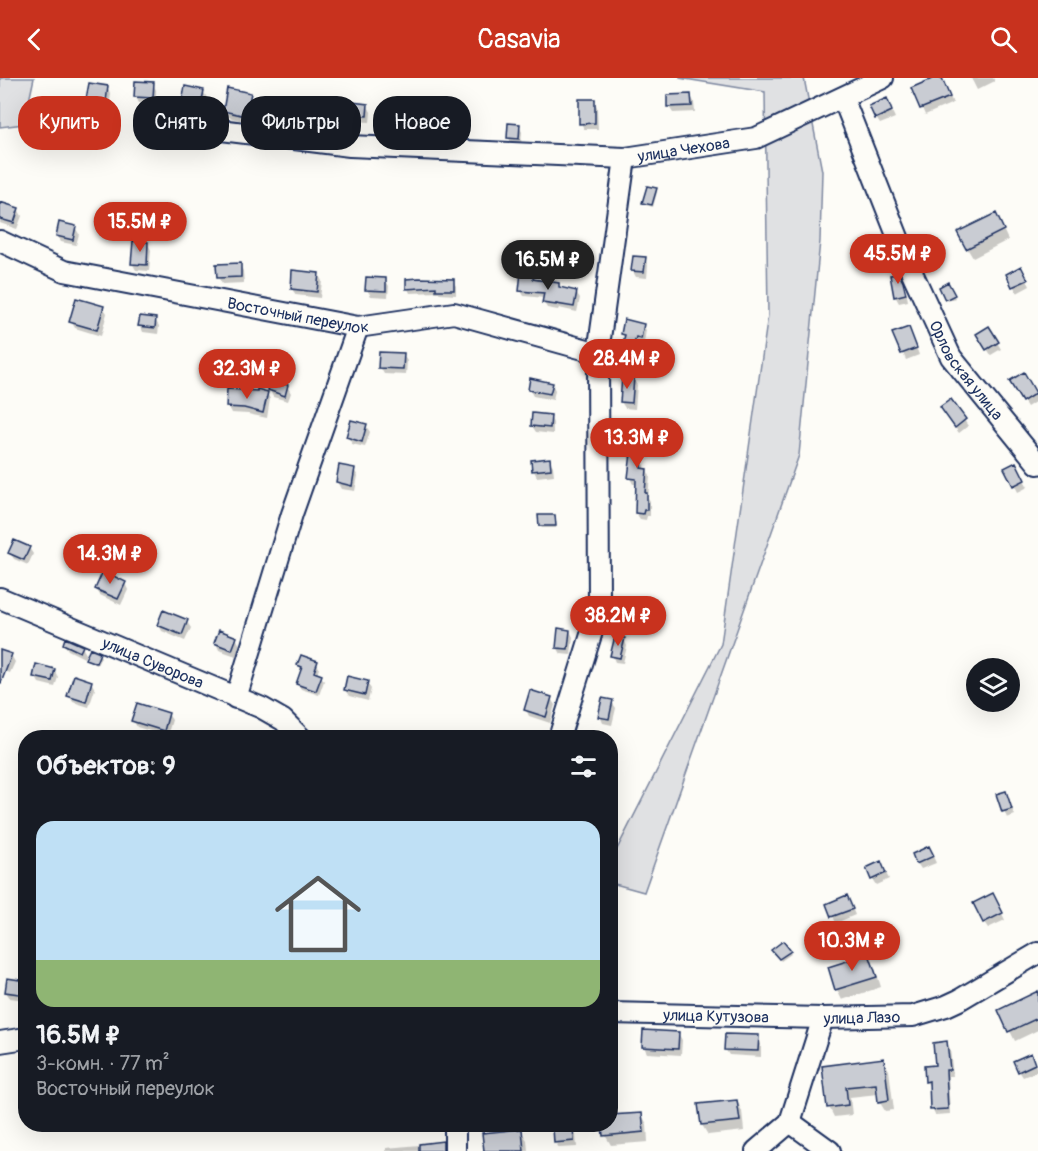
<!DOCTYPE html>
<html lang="ru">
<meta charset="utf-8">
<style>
:root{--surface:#171b24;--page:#20242c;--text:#f1f3f6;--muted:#9ea1a6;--line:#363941;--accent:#c8321e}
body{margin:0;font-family:Pangolin,sans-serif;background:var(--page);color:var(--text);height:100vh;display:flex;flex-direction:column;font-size:22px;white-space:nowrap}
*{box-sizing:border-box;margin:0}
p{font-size:20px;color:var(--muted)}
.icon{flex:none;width:33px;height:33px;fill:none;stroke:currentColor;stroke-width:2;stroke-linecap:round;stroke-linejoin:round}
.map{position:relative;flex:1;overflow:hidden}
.sheet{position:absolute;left:18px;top:652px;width:600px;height:402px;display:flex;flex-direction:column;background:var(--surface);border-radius:24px;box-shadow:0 6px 24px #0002}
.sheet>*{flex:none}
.banner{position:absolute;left:18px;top:18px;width:600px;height:54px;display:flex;gap:12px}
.fabs{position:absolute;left:966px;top:580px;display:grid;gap:12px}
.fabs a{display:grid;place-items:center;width:54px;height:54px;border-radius:50%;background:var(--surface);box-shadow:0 6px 24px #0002;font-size:30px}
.price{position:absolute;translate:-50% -51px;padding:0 14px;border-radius:21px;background:var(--accent);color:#fff;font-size:20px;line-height:39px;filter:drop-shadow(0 2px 3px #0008)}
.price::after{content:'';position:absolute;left:50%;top:36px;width:18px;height:14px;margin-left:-9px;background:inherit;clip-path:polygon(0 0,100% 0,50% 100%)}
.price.selected{background:#222;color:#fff}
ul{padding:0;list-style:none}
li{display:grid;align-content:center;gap:12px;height:318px;padding:0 18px}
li+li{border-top:2px solid var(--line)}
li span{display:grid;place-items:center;height:186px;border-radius:18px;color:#555}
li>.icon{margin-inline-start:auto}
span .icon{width:108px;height:108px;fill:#fffc;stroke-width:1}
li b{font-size:26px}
h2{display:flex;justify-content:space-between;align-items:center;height:72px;padding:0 18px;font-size:26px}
.tag{padding:0 21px;border-radius:24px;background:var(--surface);box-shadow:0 6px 24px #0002;font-size:21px;line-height:54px}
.tag.selected{background:var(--accent);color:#fff}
header{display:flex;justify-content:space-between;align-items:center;height:78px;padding:0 18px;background:var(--accent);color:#fff;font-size:27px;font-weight:600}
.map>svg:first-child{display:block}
.green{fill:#e0e1e3;stroke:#7e88a0;stroke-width:1.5}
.shadow{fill:#0003}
.building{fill:#c9ccd3;stroke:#1b2f5e;stroke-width:1.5}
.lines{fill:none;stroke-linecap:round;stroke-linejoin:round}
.minor-casing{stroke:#1b2f5e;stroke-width:24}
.minor{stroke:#fdfcf7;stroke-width:20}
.labels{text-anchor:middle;stroke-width:4.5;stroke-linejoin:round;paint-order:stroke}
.street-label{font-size:16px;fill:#1b2f5e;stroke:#fdfcf7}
</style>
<header><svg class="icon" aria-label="back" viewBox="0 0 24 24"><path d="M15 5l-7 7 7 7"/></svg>Casavia<svg class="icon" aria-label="search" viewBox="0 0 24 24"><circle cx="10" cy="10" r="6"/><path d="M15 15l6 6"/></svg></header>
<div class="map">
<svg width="1038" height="1073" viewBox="0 0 1038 1073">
<rect width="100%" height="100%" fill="#fdfcf7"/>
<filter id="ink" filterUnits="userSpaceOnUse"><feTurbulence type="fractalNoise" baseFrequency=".0167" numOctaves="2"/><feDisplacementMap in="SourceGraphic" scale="12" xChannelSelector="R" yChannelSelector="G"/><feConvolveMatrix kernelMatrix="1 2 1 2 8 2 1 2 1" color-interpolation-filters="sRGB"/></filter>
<g filter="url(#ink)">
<path class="green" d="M0,0H34L24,46L0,49Z
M679,0H804L822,93L820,163L799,377L644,814L611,805L610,785L721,566L768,237L765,14Z"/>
<path class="shadow" d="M938,0H941L953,25L925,37L913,10Z
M971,0H993L995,3L977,12Z
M153,6L156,12V26L139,25L136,19Z
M107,10L111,16L109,29L91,27L88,20Z
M203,13L207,20L204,33L187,30L184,24Z
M250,16L253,23L249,44L228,39L224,33Z
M691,18L694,24L695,34L673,35L669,29V19Z
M594,23L597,29L598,51H584L581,45Z
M367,27L371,34L370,44L355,43L352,36Z
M413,27L417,33V45H401L397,39Z
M890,29L895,40L880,46L876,40Z
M519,48L522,54L521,67L512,66L508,59Z
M656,112L657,114L653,129L646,127L644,125Z
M0,125L18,131L22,138L17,151L0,145Z
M1001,147L1008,162L973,180L967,170Z
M75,149L79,156L76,167L61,164L57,157Z
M148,166L151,172L149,193L136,192L132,185Z
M645,181L648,187L647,200L636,199L632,192Z
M240,187L243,193L244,205L222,206L218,199Z
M318,196L322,203L320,220L296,217L292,211Z
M1024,196L1030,208L1017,215L1008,197Z
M533,197L536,202L558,206L561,211L576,214L580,220L577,234L559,230L558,232L547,230L544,225L545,220L524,218L521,213Z
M385,201L389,208L388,219L371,218L367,212Z
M453,203L456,208V217L440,216L439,214L410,215L408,211Z
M902,204L906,212L908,223L899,225L895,218Z
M948,206L955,220L948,223L941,209Z
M103,229L107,235L101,258L75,250L71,243Z
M155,242L159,248L158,256L143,254L140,247Z
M643,247L646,252L644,265L639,264L633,283L624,281L621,275L625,261L622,256Z
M988,250L1001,271L991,277L978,257Z
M894,256L912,257L919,277L906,282Z
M403,277L407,283L406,297L384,296L380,289Z
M1023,296L1038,321V322L1027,329L1011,304Z
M633,301L637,307L635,331L625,330L621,324Z
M552,306L555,312L553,322L533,318L529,311Z
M287,308L291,315L288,323L273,319L270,312Z
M267,315L270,321L267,340L248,336L231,335L228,329Z
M945,336L964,342L968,348L959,355Z
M550,338L553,345V356L536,354L532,348Z
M366,348L370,354L365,369L352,366L348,359Z
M642,356L645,362L644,392H647L650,398L648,420L650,423V438H647L646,442L640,441L636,435L637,406H633L630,400L632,381H630L626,375Z
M549,382L553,388L554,397L537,399L534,393Z
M1015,386L1028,409L1018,414L1006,390Z
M354,392L358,398L355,413L341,411L337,404Z
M554,438L556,441V450H542L540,448Z
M29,470L33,476L28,487L14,481L10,475Z
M125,505L128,512L121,527L100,517L96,511Z
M187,544L191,550L185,563L162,553L159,547Z
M570,553L573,559L571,577L561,576L557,569Z
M236,560L240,567L236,578L219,572L216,565Z
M624,562L627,568L623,585L615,584L612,577Z
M64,566L82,569L86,576L84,580L68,572Z
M0,573L11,577L15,584L10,595L0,591Z
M99,576L101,579L97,587L89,583L87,581Z
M317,585L319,590L317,597L321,598L324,603L319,617L301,611L298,606L302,593L299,587Z
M54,592L58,599L55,609L39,605L35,598Z
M91,604L95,611L89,629L73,624L69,617Z
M367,605L371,611L368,623L349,618L345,612Z
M551,621L555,627L550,645L529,638L526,632Z
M612,624L616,630L612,647L603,645L600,638Z
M168,636L172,642L167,658L137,649L133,642Z
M1005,715L1015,737L1007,740L998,717Z
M932,776L936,785L921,791L917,785Z
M884,791L889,801L876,807L872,801Z
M996,823L1005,842L988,850L984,844Z
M850,825L855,837L836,845L828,827Z
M783,865L791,876L781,883L773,872Z
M868,878L874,887L881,909L842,922L837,912L829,890Z
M26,904V922L10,920L6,914Z
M1038,915V952L1015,963L1010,953Z
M678,955L682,962L681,977L647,975L644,969Z
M758,959L761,965V979L729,977L725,971Z
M947,965L950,971L953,998H948L950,1036L935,1037L932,1031L930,1009L926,1003L936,989Z
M883,982L889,992L894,1032L885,1033L879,1023L878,1016L850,1019L852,1037L834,1039L829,1029L824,989Z
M1034,984L1038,993L1023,999L1019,993Z
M737,1023L742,1033L744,1053L708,1057L702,1047Z
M641,1036L647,1046L648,1064L611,1067L605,1057L604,1047H610Z
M572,1050L576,1057L577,1069L559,1070L555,1064Z
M521,1053L527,1062L528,1073H485Z
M442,1065L447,1073H386V1070Z"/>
<path class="building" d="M934,0H942L950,19L920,31L911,10Z
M135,3L154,4L153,20L134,19Z
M89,5L108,8L106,24L86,21Z
M185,8L204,12L201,28L182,24Z
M227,10L251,15L246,38L223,33Z
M691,16L692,28L667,29V17Z
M887,20L892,33L875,41L869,28Z
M579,21H595V45L579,46Z
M352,24L368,26L367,38L350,37Z
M396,25H414V40L396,39Z
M508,45L520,46L519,61L507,60Z
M647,108L657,110L652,127L642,125Z
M0,124L19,130L14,145L0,141Z
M996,135L1004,152L966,171L957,154Z
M59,144L76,148L73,162L56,158Z
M133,163L148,164L147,187L131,186Z
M633,178L646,179L644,194L631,193Z
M241,185V199L217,200L216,186Z
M1021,188L1028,202L1012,209L1006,196Z
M292,192L319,195L317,214L291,211Z
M521,194L534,195L533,201L559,205V209L577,213L574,229L556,226V227L542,225L544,215L519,213Z
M899,196L903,204L906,216L894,219L890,197Z
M366,199L386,200V213L365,212Z
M419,200L454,201V212H436V209L406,211V201Z
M948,204L955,217L945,222L939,209Z
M76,220L104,228L97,252L69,244Z
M140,238L156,240L155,250L138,248Z
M624,241L644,246L641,261L636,259L630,279L620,276L625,257L621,256Z
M989,248L999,264L986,272L976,256Z
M909,249L917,270L901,276L892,255Z
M379,274L404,275L403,291L378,290Z
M1024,294L1036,315L1022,324L1009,303Z
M622,299H634L632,325L620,324Z
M530,300L553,305L550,316L528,312Z
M271,302L288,307L285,318L268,312Z
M227,311L257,313V311L268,314L263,335L244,330L226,329Z
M951,321L966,341L955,350L940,329Z
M532,335L551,337L550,350L531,348Z
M351,342L367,346L362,364L346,359Z
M626,354H643L641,390L647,391L645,415H647V432H644L643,436L635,435L636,401L628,400L631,375H625Z
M550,380L551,391L532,393L531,382Z
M1016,384L1025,402L1013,408L1004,390Z
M339,387L355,390L352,408L336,404Z
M538,437H555L556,448H539Z
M14,462L30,469L24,482L8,475Z
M103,493L126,504L118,521L95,511Z
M163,532L188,542L182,557L157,547Z
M558,550L570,552L568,571L556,570Z
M219,552L237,559L232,572L214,565Z
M615,558L625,560L620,580L610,578Z
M65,560L83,568L80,574L63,566Z
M90,571L100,575L96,585L85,581Z
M0,572L12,576L1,605H0Z
M301,577L318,583L314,594L322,597L316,613L296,606L302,589L297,587Z
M36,586L55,591L52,603L33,599Z
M74,597L92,603L86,624L67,618Z
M347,598L368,603L365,617L344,612Z
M530,612L552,619L546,639L524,632Z
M602,620L613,622L609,641L598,639Z
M137,625L169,635L164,653L131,643Z
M1006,713L1012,731L1002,734L996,716Z
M929,768L934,778L916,786L912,776Z
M881,783L886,795L871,802L866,790Z
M993,815L1003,835L983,845L973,825Z
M847,817L853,831L831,839L826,826Z
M783,863L791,873L779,881L771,872Z
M869,876L877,899L835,912L828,889Z
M7,900L26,903V917L5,914Z
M1038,913V940L1008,954L998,932Z
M643,952L679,954L678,971L642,969Z
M725,956L759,957L758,973L724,972Z
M947,963L950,992H946L948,1031L930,1032L929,1003L925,1004L924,988L935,987L933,965Z
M1031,975L1035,986L1018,994L1013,983Z
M884,980L889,1022L878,1024L876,1006L846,1009L848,1027L827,1030L822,988Z
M737,1022L740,1043L701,1047L698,1026Z
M642,1035L644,1054L603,1058L602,1047H610V1037Z
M573,1049L574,1063L554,1065L553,1050Z
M522,1051L524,1073H484L482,1055Z
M443,1063V1073H419V1066Z"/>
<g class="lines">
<g class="minor-casing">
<g id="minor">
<path id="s1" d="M843,20L910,190L951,279L1038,386"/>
<path id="s2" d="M148,43L350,68L625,80L756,60L883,0"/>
<path id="s3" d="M0,163L64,193L358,249L454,235L598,275"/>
<path id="s4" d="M0,520L262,630L283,642L301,660"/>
<path d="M236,620L292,436L358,249"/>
<path d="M559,660L599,531L598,275L625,80"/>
<path id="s5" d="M610,935L823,940L913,938L946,928L959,922L1038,875"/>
<path d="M0,964L26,960"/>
<path d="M790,1044L830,1073"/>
<path d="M455,1047V1073"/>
<path d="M756,1073L790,1044L823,940"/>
</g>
</g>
<use href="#minor" class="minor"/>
</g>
</g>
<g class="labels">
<g class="street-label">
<text dy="6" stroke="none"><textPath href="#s2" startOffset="538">улица Чехова</textPath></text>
<text dy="6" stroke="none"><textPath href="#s3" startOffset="309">Восточный переулок</textPath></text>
<text dy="6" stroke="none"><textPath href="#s1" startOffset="300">Орловская улица</textPath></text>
<text dy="6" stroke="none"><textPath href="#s4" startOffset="166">улица Суворова</textPath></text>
<text dy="6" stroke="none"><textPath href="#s5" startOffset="106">улица Кутузова</textPath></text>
<text dy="6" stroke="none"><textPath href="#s5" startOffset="252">улица Лазо</textPath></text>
</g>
</g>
</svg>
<div class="fabs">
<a><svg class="icon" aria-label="layers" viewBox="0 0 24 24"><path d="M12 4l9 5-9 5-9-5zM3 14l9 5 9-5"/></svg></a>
</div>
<b class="price" style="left:140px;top:175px">15.5M ₽</b>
<b class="price" style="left:898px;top:207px">45.5M ₽</b>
<b class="price selected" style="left:548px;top:213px">16.5M ₽</b>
<b class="price" style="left:627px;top:312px">28.4M ₽</b>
<b class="price" style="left:247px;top:322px">32.3M ₽</b>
<b class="price" style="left:637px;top:391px">13.3M ₽</b>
<b class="price" style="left:110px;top:507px">14.3M ₽</b>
<b class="price" style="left:618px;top:569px">38.2M ₽</b>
<b class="price" style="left:852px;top:894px">10.3M ₽</b>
<div class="banner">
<a class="tag selected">Купить</a>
<a class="tag">Снять</a>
<a class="tag">Фильтры</a>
<a class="tag">Новое</a>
</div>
<section class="sheet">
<h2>Объектов: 9<svg class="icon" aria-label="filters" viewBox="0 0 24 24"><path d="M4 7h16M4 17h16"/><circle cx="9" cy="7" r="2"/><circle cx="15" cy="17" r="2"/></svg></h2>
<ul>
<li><span style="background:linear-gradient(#bfe0f5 75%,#8fb573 0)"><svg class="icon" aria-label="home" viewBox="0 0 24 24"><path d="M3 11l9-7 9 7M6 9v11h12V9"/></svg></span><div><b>16.5M ₽</b><p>3-комн. · 77 m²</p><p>Восточный переулок</p></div></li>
</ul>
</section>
</div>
